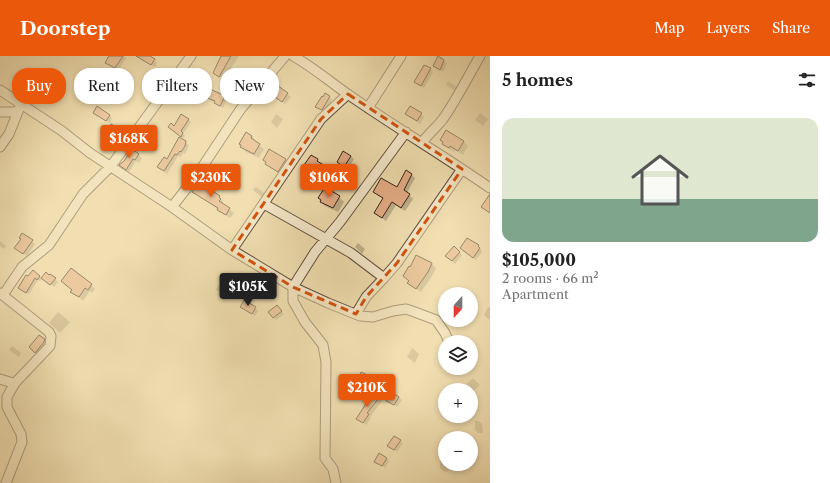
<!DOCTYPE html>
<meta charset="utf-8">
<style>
:root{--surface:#fff;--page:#f2f2f2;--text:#222;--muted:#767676;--accent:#ea580c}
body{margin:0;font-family:"Libre Caslon Text",serif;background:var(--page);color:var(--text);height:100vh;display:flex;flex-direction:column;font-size:15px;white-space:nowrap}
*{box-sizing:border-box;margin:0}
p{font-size:13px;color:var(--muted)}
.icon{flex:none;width:22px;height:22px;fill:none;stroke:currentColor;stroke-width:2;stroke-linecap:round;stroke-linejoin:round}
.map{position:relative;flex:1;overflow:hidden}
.sheet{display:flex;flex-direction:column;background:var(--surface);width:340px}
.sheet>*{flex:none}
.banner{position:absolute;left:12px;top:12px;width:380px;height:36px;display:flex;gap:8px}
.needle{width:26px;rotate:201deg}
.controls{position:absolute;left:438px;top:231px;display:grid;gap:8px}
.controls a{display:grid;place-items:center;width:40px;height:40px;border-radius:50%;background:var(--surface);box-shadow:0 2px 6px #0003;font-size:20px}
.price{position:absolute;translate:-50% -34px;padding:0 9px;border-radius:4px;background:var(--accent);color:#fff;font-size:13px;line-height:26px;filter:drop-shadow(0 1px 2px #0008)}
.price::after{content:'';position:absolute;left:50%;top:24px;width:12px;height:9px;margin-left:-6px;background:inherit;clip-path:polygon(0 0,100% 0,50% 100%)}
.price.selected{background:#222;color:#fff}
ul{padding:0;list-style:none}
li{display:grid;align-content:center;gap:8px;height:212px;padding:0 12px}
li span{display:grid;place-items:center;height:124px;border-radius:12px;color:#555}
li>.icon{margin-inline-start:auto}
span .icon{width:72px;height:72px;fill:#fffc;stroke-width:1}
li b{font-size:17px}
h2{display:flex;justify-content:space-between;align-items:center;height:48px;padding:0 12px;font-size:17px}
.pill{padding:0 14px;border-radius:16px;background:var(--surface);box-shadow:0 2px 6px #0003;font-size:14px;line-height:36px}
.pill.selected{background:var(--accent);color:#fff}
header{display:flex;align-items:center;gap:24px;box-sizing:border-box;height:56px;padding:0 20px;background:var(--accent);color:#fff}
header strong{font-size:19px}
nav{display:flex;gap:22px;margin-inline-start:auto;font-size:14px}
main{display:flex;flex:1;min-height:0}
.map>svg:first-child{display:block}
.shadow{fill:#0003}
.building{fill:#e7af88;stroke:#2d2119}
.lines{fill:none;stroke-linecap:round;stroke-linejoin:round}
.minor-casing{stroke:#5e503f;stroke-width:11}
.minor{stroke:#f6eacc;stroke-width:9}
.marked{fill:none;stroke:#d5530d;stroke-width:3;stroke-dasharray:8 5;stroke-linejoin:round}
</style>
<header>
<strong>Doorstep</strong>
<nav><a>Map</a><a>Layers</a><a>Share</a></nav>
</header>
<main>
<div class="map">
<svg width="490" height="427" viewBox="0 0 490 427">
<rect width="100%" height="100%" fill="#f1dfb1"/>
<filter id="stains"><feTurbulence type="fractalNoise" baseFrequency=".005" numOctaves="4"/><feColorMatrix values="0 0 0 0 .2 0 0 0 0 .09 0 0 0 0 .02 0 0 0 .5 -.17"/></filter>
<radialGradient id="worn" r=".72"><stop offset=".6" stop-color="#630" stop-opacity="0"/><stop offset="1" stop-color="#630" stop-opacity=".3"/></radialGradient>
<path class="shadow" d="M111,0H124L126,2L118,15L107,7Z
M141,0H149L154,4L157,7L155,11L143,5L140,2Z
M222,0H239L223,24L214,17Z
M438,2L447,7L443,16L434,10Z
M430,13L433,16L424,32L415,26Z
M448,25L459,32L457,36L446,29Z
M274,28L291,41L285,48L272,39Z
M210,33L227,44L223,52L218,50L216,47L208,43V44L199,38Z
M329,41L332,44L325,56L317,50Z
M94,57L109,59L112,62L110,67Z
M480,57L488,63L483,70L475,64Z
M276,58L283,63L277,72L271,66Z
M406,58H421L424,61L420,68Z
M188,63L191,66L183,78L185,80L183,82L171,73Z
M108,74L124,77L126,80L123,85Z
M252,80L256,85L255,86L264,93L259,102L246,96L241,91Z
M179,82L189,89L185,98L183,97L181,101L178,100L167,118L159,111L167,104Z
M441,84L463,85L468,90L463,99L455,94L454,96L448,92Z
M132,95L142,102L139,107L136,105L129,116L123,112L125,106Z
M270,95L286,104L290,109L283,120L266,108Z
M351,100L354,103L348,113L338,106Z
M317,104L331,116L326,124L310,114L305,109Z
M412,119L415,122L407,137L413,143L405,155L396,149L386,165L379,160L375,157L384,143L374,136L397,132Z
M256,131L267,139L264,143L253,134Z
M193,135L219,141L223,145V149L234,157L230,162Z
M339,141L344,146L338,156L325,150L321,146Z
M23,178L35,188L27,200L19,194Z
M0,185L6,190L4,193L0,190Z
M358,187L365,193L362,198L355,191Z
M478,189L482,196L476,204L461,192Z
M459,196L462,199L455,208L450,203Z
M416,200L432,208L436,212L432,220L421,236L413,231L409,227L410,226L404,220L410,212Z
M33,215L42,223L46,218L49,221L50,219L58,226L54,231L43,222L40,225L38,224L29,238L19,231L27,220L29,221Z
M91,229L95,233L92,237L90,235L83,245L72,235L73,234Z
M218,229L230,237L228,241L216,234Z
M241,251L255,252L258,255L255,260Z
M488,251L490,252V264L484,259Z
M280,253L284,258L276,264L274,261Z
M58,256L70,266L60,277L49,267Z
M44,284L47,287L39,299L33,294Z
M12,290L21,297L19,301L9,294Z
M412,292L419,298L415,307L407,301Z
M361,317L374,323L377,326L373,333L366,330L365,333L357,328Z
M473,322L480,329L473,335L466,328Z
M374,338L382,345L370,361L371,362L366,369L357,362Z
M399,341L402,344L397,351L387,344Z
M475,365H479L482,368L483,377H478L475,374Z
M400,385L403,387L397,396L392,393Z
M386,402L389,405L385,412L376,405Z
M440,402H445V408H448V416L443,415L440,412Z"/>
<path class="building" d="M109,0H123L115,12L105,7Z
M136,0H150L155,3L151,9Z
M221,0H231L219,21L213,17Z
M438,0L444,4L440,14L433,10Z
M424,9L431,12L421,30L414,26Z
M274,27L288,37L282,46L268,36Z
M203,28L210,32V33L225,40L220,50L214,47L215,45L205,41V42L197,38Z
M325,37L330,40L322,54L315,51L322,40L323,41Z
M97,50L110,59L106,65L93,57Z
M410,50L422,57L417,65L405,58Z
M181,58L189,63L181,75L183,77L181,81L168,71L171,67L174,70Z
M111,68L124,76L120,83L107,74Z
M446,74L464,85L458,95L450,90L449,92L442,88L443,86L440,84Z
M246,76L252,80L251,82L260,88L254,98L240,91L241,89L239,88Z
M179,81L186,85L185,90L181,96L180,95L177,99L175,98L164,115L157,111L164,101L167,103Z
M132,93L139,98L135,104L133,103L126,114L119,109L124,105Z
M269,93L286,103L278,116L265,108L266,106L263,104Z
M343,95L351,100L344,111L337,106Z
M311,99L318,103L317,105L327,111L321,120L304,109Z
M406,114L412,118L404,134L410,138L401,152L392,146L382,162L374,157L383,142L373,136L381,122L397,131Z
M199,128L201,129L202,128L220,140L219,141L221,143L219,145L230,152L226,159L217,154L218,152L192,136Z
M325,131L340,140L333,152L320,146L321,144L318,142Z
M490,138V157L481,151Z
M22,177L33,184L23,198L14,192L21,183L19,182Z
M467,182L479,189L478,190L480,192L473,202L460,192Z
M454,190L460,196L452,205L445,200Z
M416,199L432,207L428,216L416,233L407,227L409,225L403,220L409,210L410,211Z
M71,212L92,228L88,234L85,232L79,241L70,236L72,234L61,225Z
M33,214L40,220L37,224L35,222L26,237L18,232L26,219L28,220Z
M46,216L49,219L50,218L56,222L50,229L41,222Z
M244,244L256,251L252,258L240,251Z
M277,249L282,255L273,262L268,256Z
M39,279L45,283L44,286L35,297L29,291Z
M361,316L374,322L370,331L363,328L362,331L356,328Z
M391,336L399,341L394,349L386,345Z
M373,337L379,342L367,357L369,358L363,367L356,363Z
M394,380L401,384L394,394L387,390Z
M379,397L387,402L382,410L374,406Z"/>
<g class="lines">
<g class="minor-casing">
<path id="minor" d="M293,0C313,11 330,26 349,39C395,71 444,100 490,132
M0,34L62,75L90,97L172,151L232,194L293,231L328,247L360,260L373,261L393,255L406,253L412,255L436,264L445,277L449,286
M368,52L401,0
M0,56H18
M422,87C428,78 437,71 443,63C457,43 468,21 480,0
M0,91L9,78L21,48
M264,148L351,197L384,222L366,241L356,258
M172,151L197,119L240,54L285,0
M232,194L321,63L348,38
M384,222L397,207L462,113
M0,237L49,276L51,280L50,290L15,327H13L0,323
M3,239L22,211L49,189L83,138L111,110L191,0
M6,427L22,386L21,378L7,351V341L15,327
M336,427L333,413L325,402L326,306L323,289L305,266L293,245V231L315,196L340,166L406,76"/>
</g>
<use href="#minor" class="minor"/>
</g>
<path d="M0 0H490V427H0ZM348,38L462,113L397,207L366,241L356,258L293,231L232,194L321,63Z" fill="#f1dfb1" fill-opacity=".55" fill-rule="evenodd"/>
<path class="marked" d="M348,38L462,113L397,207L366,241L356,258L293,231L232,194L321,63Z"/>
<rect width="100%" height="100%" filter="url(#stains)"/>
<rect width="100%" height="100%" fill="url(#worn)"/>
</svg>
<div class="controls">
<a><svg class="needle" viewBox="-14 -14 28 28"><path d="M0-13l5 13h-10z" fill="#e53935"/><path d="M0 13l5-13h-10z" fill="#767676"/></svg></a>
<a><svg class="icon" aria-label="layers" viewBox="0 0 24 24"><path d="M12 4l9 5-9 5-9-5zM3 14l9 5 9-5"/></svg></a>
<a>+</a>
<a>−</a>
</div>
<b class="price" style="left:129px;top:103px">$168K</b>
<b class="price" style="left:211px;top:142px">$230K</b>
<b class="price" style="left:329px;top:142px">$106K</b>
<b class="price selected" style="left:248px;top:251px">$105K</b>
<b class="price" style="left:367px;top:352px">$210K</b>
<div class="banner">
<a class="pill selected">Buy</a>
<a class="pill">Rent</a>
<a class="pill">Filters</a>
<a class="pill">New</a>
</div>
</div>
<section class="sheet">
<h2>5 homes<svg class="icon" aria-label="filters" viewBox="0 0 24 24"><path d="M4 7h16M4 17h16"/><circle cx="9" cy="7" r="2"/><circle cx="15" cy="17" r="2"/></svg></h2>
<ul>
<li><span style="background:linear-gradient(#dfe7d0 65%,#7fa58c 0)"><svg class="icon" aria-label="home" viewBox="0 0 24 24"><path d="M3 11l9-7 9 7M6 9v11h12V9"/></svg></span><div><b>$105,000</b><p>2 rooms · 66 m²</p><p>Apartment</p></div></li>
</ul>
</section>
</main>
